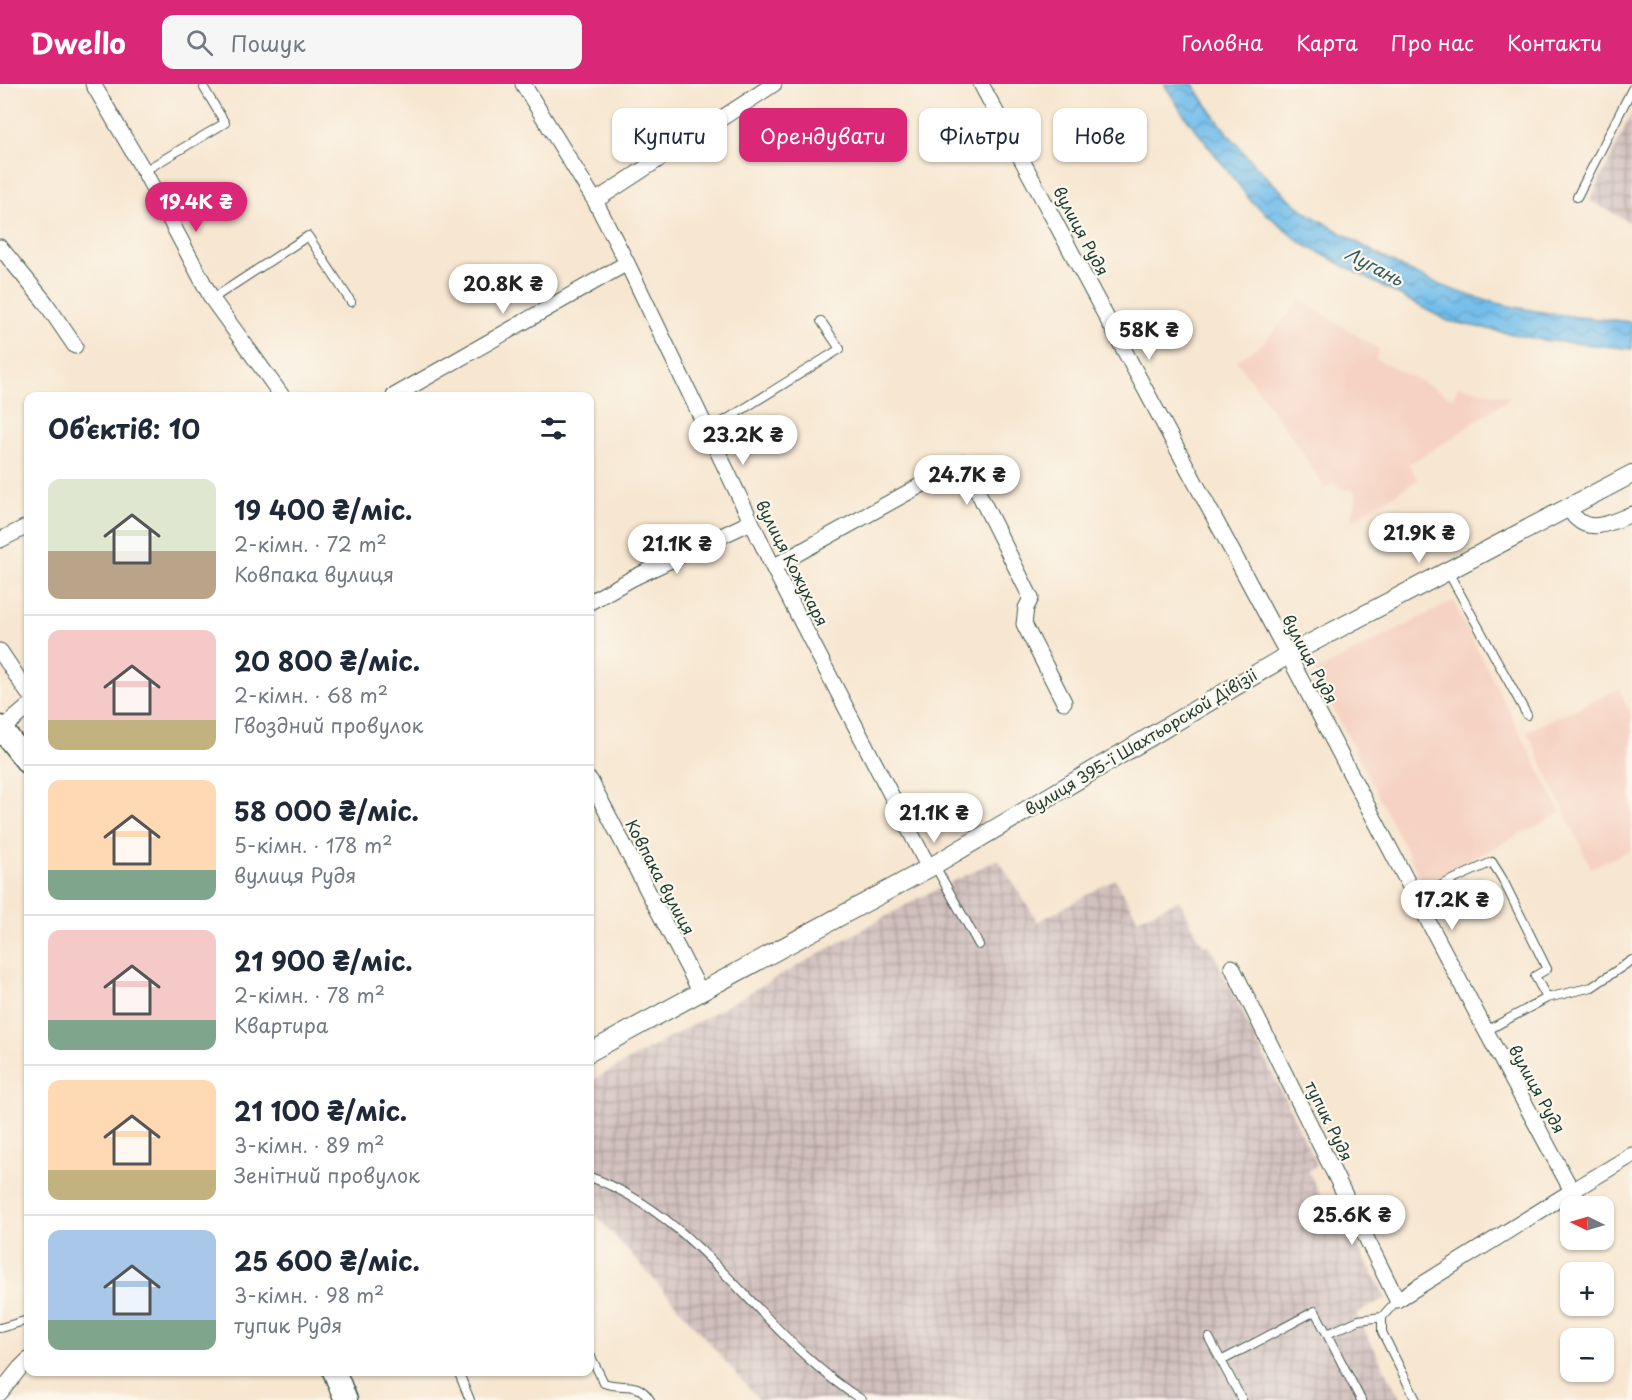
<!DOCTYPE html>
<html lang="uk">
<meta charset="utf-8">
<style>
:root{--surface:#fff;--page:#f6f6f7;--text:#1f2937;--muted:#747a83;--line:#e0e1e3;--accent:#db2777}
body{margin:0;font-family:"Playpen Sans",sans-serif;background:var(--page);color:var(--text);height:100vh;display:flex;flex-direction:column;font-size:22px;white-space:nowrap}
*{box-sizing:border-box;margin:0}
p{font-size:20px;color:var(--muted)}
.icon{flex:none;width:33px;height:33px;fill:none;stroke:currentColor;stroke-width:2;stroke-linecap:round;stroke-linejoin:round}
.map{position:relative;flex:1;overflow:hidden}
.panel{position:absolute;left:24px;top:308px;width:570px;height:984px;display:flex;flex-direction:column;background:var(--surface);border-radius:12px;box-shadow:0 2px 4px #0004}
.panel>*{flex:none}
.banner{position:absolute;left:612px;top:24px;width:570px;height:54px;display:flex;gap:12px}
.needle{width:39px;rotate:275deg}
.controls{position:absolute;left:1560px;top:1112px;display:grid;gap:12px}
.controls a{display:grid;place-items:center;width:54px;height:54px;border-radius:12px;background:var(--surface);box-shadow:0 2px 4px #0004;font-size:30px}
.price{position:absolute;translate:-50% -51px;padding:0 14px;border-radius:21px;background:#fff;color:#222;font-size:20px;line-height:39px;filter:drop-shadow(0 2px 3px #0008)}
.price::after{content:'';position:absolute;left:50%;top:36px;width:18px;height:14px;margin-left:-9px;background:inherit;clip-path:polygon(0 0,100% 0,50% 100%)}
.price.selected{background:var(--accent);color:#fff}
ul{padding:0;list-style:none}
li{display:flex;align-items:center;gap:18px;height:150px;padding:0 24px}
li+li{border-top:2px solid var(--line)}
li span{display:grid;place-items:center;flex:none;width:168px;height:120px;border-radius:12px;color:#555}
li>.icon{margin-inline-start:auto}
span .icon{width:72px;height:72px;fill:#fffc;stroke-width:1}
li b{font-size:26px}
h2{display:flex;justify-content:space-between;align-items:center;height:72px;padding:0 24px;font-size:26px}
.tag{padding:0 21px;border-radius:12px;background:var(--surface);box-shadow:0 2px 4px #0004;font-size:21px;line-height:54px}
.tag.selected{background:var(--accent);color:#fff}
header{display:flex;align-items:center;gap:36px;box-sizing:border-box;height:84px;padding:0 30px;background:var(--accent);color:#fff}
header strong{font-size:28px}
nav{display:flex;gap:33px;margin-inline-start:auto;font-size:21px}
.search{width:420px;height:54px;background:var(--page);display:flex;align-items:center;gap:15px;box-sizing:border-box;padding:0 21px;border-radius:12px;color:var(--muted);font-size:22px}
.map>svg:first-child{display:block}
.built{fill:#f5d2c2}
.industrial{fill:url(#industrial-grid)}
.water{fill:url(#water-waves);stroke:#487d90;stroke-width:1.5}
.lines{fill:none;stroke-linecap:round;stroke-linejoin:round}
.service-casing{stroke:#3f564b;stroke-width:10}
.minor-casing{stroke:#3f564b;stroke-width:17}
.tertiary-casing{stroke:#3f564b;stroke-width:20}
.primary-casing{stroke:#3f564b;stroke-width:25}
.service{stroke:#fff;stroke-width:8}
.minor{stroke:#fff;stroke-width:15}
.tertiary{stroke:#fff;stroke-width:18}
.primary{stroke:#fff;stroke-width:22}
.labels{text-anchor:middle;stroke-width:4.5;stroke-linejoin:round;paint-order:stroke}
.street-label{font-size:16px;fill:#1f3d34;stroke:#fbf7ec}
.water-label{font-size:18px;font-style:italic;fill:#345d62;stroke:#fbf7ec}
</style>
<header>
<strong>Dwello</strong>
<div class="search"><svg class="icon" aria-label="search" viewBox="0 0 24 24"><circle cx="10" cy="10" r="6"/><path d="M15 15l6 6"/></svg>Пошук</div>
<nav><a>Головна</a><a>Карта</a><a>Про нас</a><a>Контакти</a></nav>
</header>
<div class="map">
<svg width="1632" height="1316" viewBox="0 0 1632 1316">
<defs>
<pattern id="industrial-grid" width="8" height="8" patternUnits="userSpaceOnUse" patternTransform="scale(1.5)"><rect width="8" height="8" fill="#d1bfbd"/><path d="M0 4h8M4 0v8" fill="none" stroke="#a99c9a"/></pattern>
<pattern id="water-waves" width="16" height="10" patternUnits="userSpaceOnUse" patternTransform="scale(1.5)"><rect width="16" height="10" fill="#72bdeb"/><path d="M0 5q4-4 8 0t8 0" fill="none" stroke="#5d9bbf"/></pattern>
</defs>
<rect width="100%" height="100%" fill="#fbf7ec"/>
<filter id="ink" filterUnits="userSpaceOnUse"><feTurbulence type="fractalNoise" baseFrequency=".0167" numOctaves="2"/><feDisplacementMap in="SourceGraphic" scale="12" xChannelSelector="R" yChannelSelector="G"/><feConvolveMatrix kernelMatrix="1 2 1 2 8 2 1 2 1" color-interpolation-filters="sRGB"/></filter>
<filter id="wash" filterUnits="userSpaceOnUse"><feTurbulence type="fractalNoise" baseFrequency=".008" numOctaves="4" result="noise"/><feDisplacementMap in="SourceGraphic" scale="24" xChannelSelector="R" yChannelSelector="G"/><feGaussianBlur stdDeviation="1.35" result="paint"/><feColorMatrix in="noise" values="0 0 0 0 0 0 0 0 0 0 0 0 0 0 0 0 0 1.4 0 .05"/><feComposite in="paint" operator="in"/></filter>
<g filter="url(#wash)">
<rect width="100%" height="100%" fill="#f7e6d0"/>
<path class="built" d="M1301,216L1379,265L1376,275L1453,314L1458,302L1511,313L1447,357L1409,380L1418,396L1352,436L1357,410L1353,406L1338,404L1335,399L1325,404L1291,352L1237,277L1264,258Z
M1453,517L1561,729L1423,800L1315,588Z
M1619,605L1632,634V765L1591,784L1527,647Z"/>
<path class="industrial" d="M1632,29V139L1590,117Z
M998,775L1038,838L1115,795L1138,835L1179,816L1203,861L1210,862L1317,1081L1308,1087L1332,1133L1340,1129L1386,1214L1356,1230L1401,1316H759L666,1209L594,1129L590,1127V998L915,816Z"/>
<path class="water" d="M1164,0H1193C1219,43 1258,88 1297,121C1308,131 1323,138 1335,145C1383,175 1433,202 1488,217C1535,229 1584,234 1632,238V265L1542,256L1448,237L1303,160L1251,117L1182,28Z"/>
</g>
<g filter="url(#ink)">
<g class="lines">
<g class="service-casing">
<path id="service" d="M144,87L225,39L204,4
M1577,113L1632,5
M212,215L308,152L351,218
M708,347L840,265L821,237
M1448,488L1527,631
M935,782L979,861
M1415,813L1492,778L1502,794L1547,885L1535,892L1547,914
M1486,947L1547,914L1592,903L1632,876
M590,1093C704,1134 762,1253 862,1316
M1397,1216L1382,1233V1248L1416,1316
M0,1244L28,1236
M1327,1250L1359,1236L1382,1233
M1209,1254L1242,1316
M590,1271L604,1299C623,1306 637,1295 650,1316
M1221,1277L1315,1227L1361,1316
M458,1287L470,1316"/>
</g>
<g class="minor-casing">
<path id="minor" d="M93,0L144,87L212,215L282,312
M523,0L595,117L627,179L773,483L929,784
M981,0L1288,571L1486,947L1572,1107L1632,1071
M595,117L774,0
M0,163L45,218L75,262
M394,312L627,179
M1568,423C1571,427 1573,432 1577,435C1592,450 1616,436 1632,430
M0,456L28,442
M773,483L963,378L1031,514L1026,524L1024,540L1064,618
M590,518L633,494L751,438
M0,567L28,609
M2,645L28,623
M590,696L700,907
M1232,883L1397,1216L1572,1107
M0,1309L20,1284L28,1276"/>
</g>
<g class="tertiary-casing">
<path id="tertiary" d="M590,968L929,784L1288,571L1632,390"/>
</g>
<g class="primary-casing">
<path id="primary" d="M0,643L28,679
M334,1287L346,1316"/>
</g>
<use href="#service" class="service"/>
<use href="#minor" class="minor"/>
<use href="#tertiary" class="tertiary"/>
<use href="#primary" class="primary"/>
</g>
</g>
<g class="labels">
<g class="street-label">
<text transform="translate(1081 147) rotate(62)" y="6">вулиця Рудя</text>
<text transform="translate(792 479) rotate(63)" y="6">вулиця Кожухаря</text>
<text transform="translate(1310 575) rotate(62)" y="6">вулиця Рудя</text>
<text transform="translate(1141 658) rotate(-31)" y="6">вулиця 395-ї Шахтьорской Дівізіі</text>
<text transform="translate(660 793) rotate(62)" y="6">Ковпака вулиця</text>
<text transform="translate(1537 1005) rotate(61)" y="6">вулиця Рудя</text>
<text transform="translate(1329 1037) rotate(64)" y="6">тупик Рудя</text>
</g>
<g class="water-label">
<text transform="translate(1374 183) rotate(28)" y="6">Лугань</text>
</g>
</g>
</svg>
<div class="controls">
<a><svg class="needle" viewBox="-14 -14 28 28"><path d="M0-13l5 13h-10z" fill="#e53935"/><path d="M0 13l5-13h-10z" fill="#747a83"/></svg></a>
<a>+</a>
<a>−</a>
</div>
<b class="price selected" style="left:196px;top:149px">19.4K ₴</b>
<b class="price" style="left:503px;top:231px">20.8K ₴</b>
<b class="price" style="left:1149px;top:277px">58K ₴</b>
<b class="price" style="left:743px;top:382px">23.2K ₴</b>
<b class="price" style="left:967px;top:422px">24.7K ₴</b>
<b class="price" style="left:1419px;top:480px">21.9K ₴</b>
<b class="price" style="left:677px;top:491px">21.1K ₴</b>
<b class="price" style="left:934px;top:760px">21.1K ₴</b>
<b class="price" style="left:1452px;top:847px">17.2K ₴</b>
<b class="price" style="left:1352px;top:1162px">25.6K ₴</b>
<div class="banner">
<a class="tag">Купити</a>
<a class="tag selected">Орендувати</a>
<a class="tag">Фільтри</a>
<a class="tag">Нове</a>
</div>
<section class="panel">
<h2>Об’єктів: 10<svg class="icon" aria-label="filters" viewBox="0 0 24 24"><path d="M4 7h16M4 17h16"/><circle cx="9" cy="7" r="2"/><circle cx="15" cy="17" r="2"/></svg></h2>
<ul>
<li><span style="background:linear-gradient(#dfe7d0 60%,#b9a48a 0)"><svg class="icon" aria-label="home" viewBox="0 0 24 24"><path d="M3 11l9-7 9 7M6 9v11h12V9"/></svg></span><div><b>19 400 ₴/міс.</b><p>2-кімн. · 72 m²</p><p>Ковпака вулиця</p></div></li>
<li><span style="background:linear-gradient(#f6c9c9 75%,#c2b280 0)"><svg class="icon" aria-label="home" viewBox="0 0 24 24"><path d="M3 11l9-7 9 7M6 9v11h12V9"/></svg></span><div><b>20 800 ₴/міс.</b><p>2-кімн. · 68 m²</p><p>Гвоздний провулок</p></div></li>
<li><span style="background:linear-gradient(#ffd9b3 75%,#7fa58c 0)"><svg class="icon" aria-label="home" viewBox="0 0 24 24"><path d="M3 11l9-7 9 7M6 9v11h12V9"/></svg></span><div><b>58 000 ₴/міс.</b><p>5-кімн. · 178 m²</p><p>вулиця Рудя</p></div></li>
<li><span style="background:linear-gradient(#f6c9c9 75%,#7fa58c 0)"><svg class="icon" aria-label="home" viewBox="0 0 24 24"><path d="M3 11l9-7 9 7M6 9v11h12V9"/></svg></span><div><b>21 900 ₴/міс.</b><p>2-кімн. · 78 m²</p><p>Квартира</p></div></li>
<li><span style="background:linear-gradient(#ffd9b3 75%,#c2b280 0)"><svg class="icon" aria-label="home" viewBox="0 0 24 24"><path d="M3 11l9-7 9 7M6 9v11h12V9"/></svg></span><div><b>21 100 ₴/міс.</b><p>3-кімн. · 89 m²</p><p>Зенітний провулок</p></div></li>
<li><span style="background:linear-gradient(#a9c7e8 75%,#7fa58c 0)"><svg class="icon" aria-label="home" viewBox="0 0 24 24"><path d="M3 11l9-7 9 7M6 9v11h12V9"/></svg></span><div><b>25 600 ₴/міс.</b><p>3-кімн. · 98 m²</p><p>тупик Рудя</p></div></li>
</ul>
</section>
</div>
